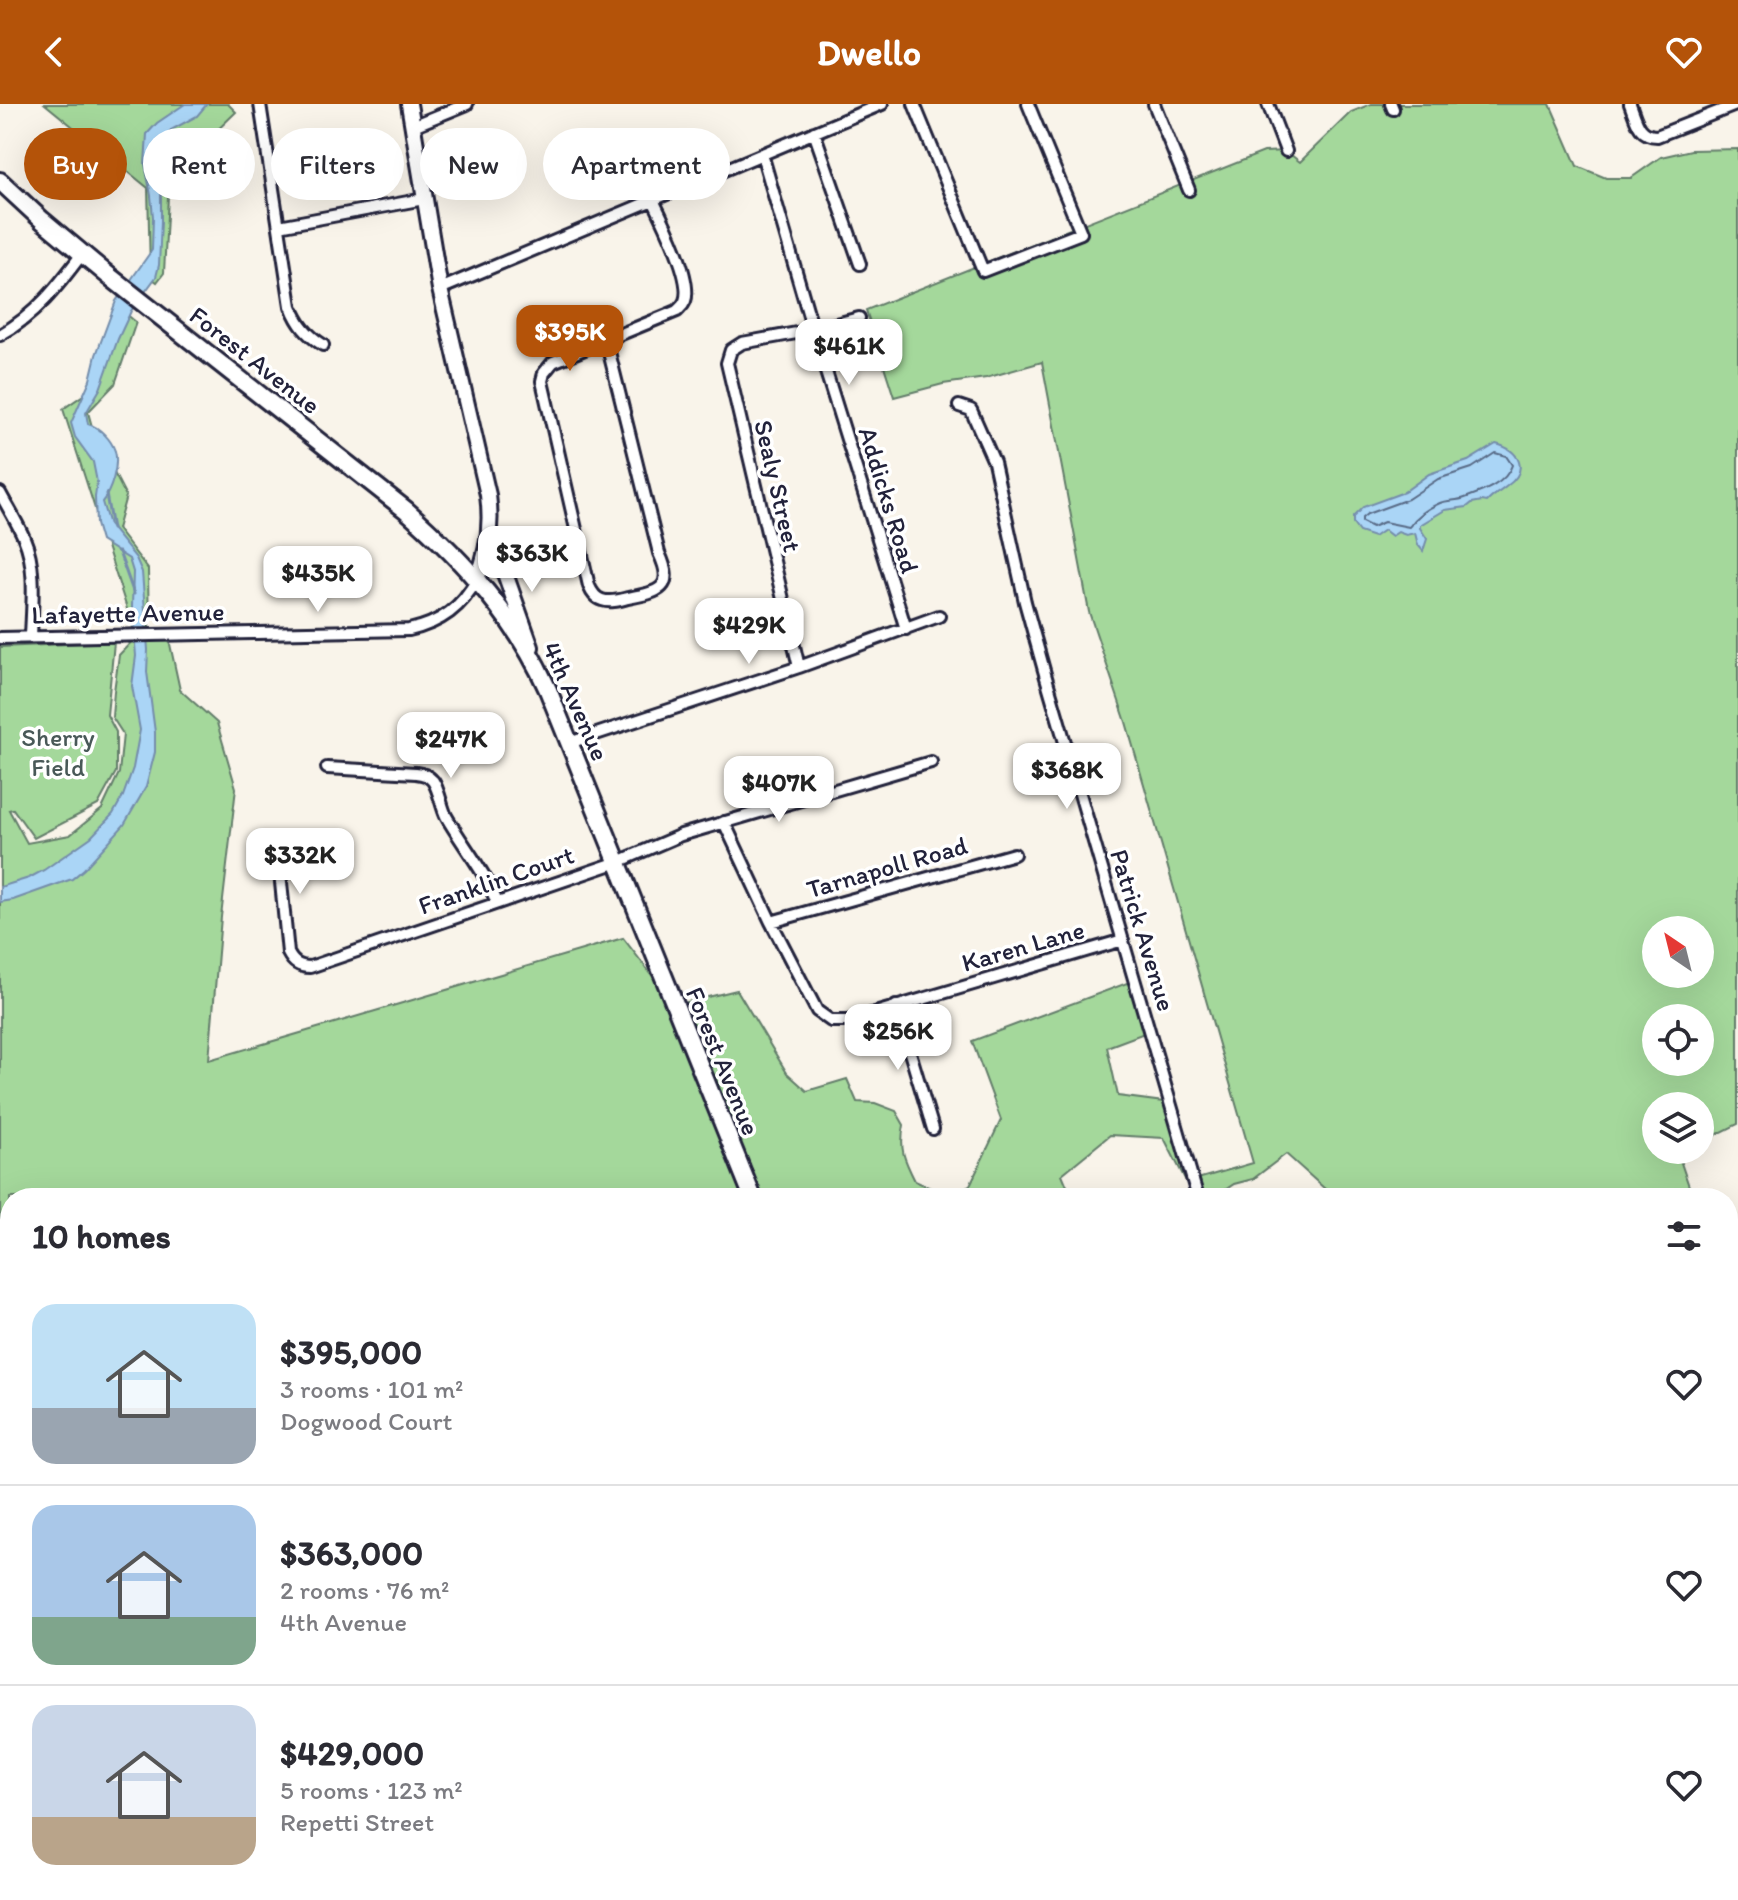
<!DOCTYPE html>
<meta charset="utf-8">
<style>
:root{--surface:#fff;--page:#f7f7f7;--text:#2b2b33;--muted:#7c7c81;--line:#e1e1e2;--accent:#b45309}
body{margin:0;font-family:Itim,sans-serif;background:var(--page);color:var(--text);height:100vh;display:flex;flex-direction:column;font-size:30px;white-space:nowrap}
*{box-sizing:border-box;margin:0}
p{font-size:26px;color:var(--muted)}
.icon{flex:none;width:44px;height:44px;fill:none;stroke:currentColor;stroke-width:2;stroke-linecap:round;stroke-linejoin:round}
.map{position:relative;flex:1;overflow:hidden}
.details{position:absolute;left:0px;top:1084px;width:1738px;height:712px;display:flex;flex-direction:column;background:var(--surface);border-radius:32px 32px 0 0;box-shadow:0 8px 32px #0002}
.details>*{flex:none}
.banner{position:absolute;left:24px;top:24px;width:800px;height:72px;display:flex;gap:16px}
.needle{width:52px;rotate:325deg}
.fabs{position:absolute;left:1642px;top:812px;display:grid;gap:16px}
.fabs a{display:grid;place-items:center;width:72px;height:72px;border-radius:50%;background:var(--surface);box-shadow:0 8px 32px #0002;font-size:40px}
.price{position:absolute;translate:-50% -68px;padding:0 18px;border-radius:16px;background:#fff;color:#222;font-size:26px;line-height:52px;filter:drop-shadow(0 2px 4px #0008)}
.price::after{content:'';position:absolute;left:50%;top:48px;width:24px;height:18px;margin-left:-12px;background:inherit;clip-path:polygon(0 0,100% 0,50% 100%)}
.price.active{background:var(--accent);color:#fff}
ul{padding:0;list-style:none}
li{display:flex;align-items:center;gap:24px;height:200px;padding:0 32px}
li+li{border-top:2px solid var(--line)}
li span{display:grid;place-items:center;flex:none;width:224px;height:160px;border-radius:24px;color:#555}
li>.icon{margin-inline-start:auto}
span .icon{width:96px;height:96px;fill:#fffc;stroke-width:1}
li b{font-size:34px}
h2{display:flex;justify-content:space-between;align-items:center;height:96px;padding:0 32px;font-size:34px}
.chip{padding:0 28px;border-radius:36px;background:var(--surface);box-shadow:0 8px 32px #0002;font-size:28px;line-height:72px}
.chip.active{background:var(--accent);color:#fff}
header{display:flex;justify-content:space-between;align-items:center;height:104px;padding:0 32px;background:var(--accent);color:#fff;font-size:36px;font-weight:700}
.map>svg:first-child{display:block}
.green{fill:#a4d89b;stroke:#637d6b;stroke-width:2;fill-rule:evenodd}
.water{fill:#aad5f6;stroke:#748dab;stroke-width:2}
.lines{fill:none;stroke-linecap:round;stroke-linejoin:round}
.shore{stroke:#586a86;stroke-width:2}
.stream{stroke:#748dab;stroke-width:3}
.minor-casing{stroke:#22223b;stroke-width:16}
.secondary-casing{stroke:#22223b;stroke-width:20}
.primary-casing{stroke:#22223b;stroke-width:22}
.minor{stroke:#fff;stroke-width:10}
.secondary{stroke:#fff;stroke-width:14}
.primary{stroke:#fff;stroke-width:16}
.labels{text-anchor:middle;stroke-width:7;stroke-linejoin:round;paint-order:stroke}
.street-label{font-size:26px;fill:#22223b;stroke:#fff}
.park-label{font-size:26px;fill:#495958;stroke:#fff}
</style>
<header><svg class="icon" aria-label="back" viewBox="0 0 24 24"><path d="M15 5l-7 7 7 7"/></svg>Dwello<svg class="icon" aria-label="heart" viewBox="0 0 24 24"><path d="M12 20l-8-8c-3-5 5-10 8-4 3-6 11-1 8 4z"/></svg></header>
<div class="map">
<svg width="1738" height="1796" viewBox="0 0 1738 1796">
<rect width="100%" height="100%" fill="#f9f4ea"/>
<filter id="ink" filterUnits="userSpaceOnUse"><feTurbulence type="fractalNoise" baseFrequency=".0125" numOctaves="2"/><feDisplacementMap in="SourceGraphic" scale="16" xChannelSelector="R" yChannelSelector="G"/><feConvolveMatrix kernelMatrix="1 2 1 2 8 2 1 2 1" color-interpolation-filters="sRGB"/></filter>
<g filter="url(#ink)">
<path class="green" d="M45,0H228L236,8L169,73L164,169L157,178L146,170L150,167L148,84Z
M1371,0H1550L1577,62L1606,74H1631L1661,53L1691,46L1738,45V1020L1700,1039V1002H1656V1046H1685L1678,1050L1693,1094H1335L1286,1050L1253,1075L1234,1080L1213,1094L1190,1085L1164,1034L1110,1031L1062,1070L1072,1094H10V1786H996L1000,1796H0V543L114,538L107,611L116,628V668L98,701L34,734L13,705L9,706L27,739L70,731L102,705L119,669L123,630L112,613L114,587L119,551L136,533L63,305L89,287L125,209L136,218L115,280L88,308L94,330L126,392L117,425L148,465L149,529L168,531L180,586L217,619L236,684L221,813L209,956L623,834L675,901L737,886L787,969L807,987L847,975L857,998L875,999L896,1007L904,1021C899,1045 904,1055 915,1077L948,1092L970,1081L1001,1016L972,937L1135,876L1150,927L1107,943L1118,992L1171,999L1194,1076L1253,1059L1126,618L1089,508L1042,258L986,274L943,280L894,293L866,206L1264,48L1286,47L1300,58L1351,8ZM1656,826H1700V870H1656ZM1656,914H1700V958H1656Z
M1728,1201L1738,1232V1488L1728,1473Z"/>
<path class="water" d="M185,0H207L197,12L171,26L166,37L161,50V117L159,161L156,173L131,207L118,235L100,285L86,309L88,320C99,323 111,335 115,347C119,362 111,387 102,398L109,421L136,454L142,468L148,546L147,568L155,628V648L146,683L124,721L84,765L72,775L13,796L0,798V783L29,774L44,766L91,733L113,710L123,692L133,664L140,626L132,582L136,552L132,503L133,468L129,455L101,437L96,420L95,393L97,378L93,358L75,333L71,319L90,276L96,251L116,197L152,146L153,113L151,92L145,60L147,30L157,19Z
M1496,340C1519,346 1530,366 1507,382C1500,388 1493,391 1487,398L1482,397L1472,399L1467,403L1445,406L1420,421V424L1427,435L1423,447L1418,441L1415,429L1406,431L1398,428L1392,432L1384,426L1374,433L1359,428L1353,420V413L1363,403L1404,388L1429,370L1468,357Z"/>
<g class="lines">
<path class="shore" d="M1495,349L1506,352L1512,361C1506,380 1482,388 1465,394C1457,397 1448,396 1440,399C1428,404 1416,413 1409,423L1384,418L1372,423L1362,418V414L1367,410L1408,395L1438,375L1472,364Z"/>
<path class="stream" d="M106,390L112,425
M119,448L134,490"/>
<g class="minor-casing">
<path id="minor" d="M260,0L291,202C298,220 307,231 323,241
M914,0L983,167L1081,129L1028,0
M1154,0L1189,86
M1268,0L1286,47
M1391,0L1393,5
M1630,0C1636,15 1638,32 1657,32L1738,0
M413,22L467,0
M814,28L860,160
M762,50L813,226L906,525
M279,122L424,95
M440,185L882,0
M0,231C36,211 58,182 82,150
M606,236L659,449C676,485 659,488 628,494C620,496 611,499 602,496C595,494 592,489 589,482L542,277L544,269L553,258L677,207C681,203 683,202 685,197C693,176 663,116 653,96
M959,302L971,306L994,358L1025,498L1045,570L1198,1094
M0,389C8,404 17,418 24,434C37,464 32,501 31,533
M0,534L409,526C441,519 462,503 477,475
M799,563L727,259L731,246L742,239L813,226L859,214
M569,639L799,563L939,512
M327,664L416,669C423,670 428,671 433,677C439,686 441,701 446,712C463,742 485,767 497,799
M724,718L771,818L817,907L831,917H848L1123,836
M277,738L288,849C293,859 299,863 310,863L618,758L681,731L931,658
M771,818L1014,750
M896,902L933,1025
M1728,1488L1732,1485
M1728,1583L1738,1598
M1572,1786L1578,1796
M1713,1786L1720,1796
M1340,1796L1376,1786"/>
</g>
<g class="secondary-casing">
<path id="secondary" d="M409,0L440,185L488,391C492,421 489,447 477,475
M491,430L531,543"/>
</g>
<g class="primary-casing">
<path id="primary" d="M0,77L42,116L109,172L406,406C465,458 516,514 548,586L753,1094
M996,1786L1000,1796"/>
</g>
<use href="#minor" class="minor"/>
<use href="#secondary" class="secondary"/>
<use href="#primary" class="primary"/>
</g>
</g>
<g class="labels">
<g class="street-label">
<text transform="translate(255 256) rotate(38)" y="9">Forest Avenue</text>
<text transform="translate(778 382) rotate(77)" y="9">Sealy Street</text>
<text transform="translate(889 396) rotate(73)" y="9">Addicks Road</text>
<text transform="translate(128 509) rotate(-1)" y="9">Lafayette Avenue</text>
<text transform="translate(576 597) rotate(66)" y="9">4th Avenue</text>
<text transform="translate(887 763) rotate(-16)" y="9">Tarnapoll Road</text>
<text transform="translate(496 776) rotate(-19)" y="9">Franklin Court</text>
<text transform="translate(1143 826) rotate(73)" y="9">Patrick Avenue</text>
<text transform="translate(1023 842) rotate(-16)" y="9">Karen Lane</text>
<text transform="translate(723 957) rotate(68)" y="9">Forest Avenue</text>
</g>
<g class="park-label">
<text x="58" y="642">Sherry<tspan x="58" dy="30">Field</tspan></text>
</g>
</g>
</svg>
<div class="fabs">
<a><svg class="needle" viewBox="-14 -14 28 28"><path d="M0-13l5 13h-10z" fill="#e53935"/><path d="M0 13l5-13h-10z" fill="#7c7c81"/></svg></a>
<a><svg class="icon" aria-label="locate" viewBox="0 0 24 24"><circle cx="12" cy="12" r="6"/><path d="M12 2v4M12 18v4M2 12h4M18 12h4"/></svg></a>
<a><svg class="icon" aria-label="layers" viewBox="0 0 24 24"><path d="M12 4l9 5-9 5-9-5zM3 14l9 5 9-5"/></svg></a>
</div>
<b class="price active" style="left:570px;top:269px">$395K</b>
<b class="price" style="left:849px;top:283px">$461K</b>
<b class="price" style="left:532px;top:490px">$363K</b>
<b class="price" style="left:318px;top:510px">$435K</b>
<b class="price" style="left:749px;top:562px">$429K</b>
<b class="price" style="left:451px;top:676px">$247K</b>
<b class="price" style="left:1067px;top:707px">$368K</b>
<b class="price" style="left:779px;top:720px">$407K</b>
<b class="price" style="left:300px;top:792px">$332K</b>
<b class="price" style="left:898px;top:968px">$256K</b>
<div class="banner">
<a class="chip active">Buy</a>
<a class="chip">Rent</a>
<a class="chip">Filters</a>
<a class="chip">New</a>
<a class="chip">Apartment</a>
</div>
<section class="details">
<h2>10 homes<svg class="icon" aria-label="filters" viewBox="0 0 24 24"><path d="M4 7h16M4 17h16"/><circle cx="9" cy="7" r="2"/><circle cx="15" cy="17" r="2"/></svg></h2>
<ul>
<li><span style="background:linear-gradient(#bfe0f5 65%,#9aa5b1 0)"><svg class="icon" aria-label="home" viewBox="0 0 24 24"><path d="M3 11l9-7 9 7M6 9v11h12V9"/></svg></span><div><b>$395,000</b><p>3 rooms · 101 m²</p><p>Dogwood Court</p></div><svg class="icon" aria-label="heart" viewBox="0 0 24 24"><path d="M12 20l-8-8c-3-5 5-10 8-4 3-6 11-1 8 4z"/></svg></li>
<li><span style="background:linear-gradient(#a9c7e8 70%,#7fa58c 0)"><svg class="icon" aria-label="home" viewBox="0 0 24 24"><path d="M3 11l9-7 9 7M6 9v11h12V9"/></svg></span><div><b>$363,000</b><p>2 rooms · 76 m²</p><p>4th Avenue</p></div><svg class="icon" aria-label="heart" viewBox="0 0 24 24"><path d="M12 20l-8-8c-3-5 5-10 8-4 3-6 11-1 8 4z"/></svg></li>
<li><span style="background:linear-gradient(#c9d6e8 70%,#b9a48a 0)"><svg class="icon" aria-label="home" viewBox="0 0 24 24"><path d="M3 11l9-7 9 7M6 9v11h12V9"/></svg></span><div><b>$429,000</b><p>5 rooms · 123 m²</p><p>Repetti Street</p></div><svg class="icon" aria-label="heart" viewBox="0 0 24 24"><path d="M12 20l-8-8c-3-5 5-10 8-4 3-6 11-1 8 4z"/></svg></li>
</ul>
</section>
</div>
